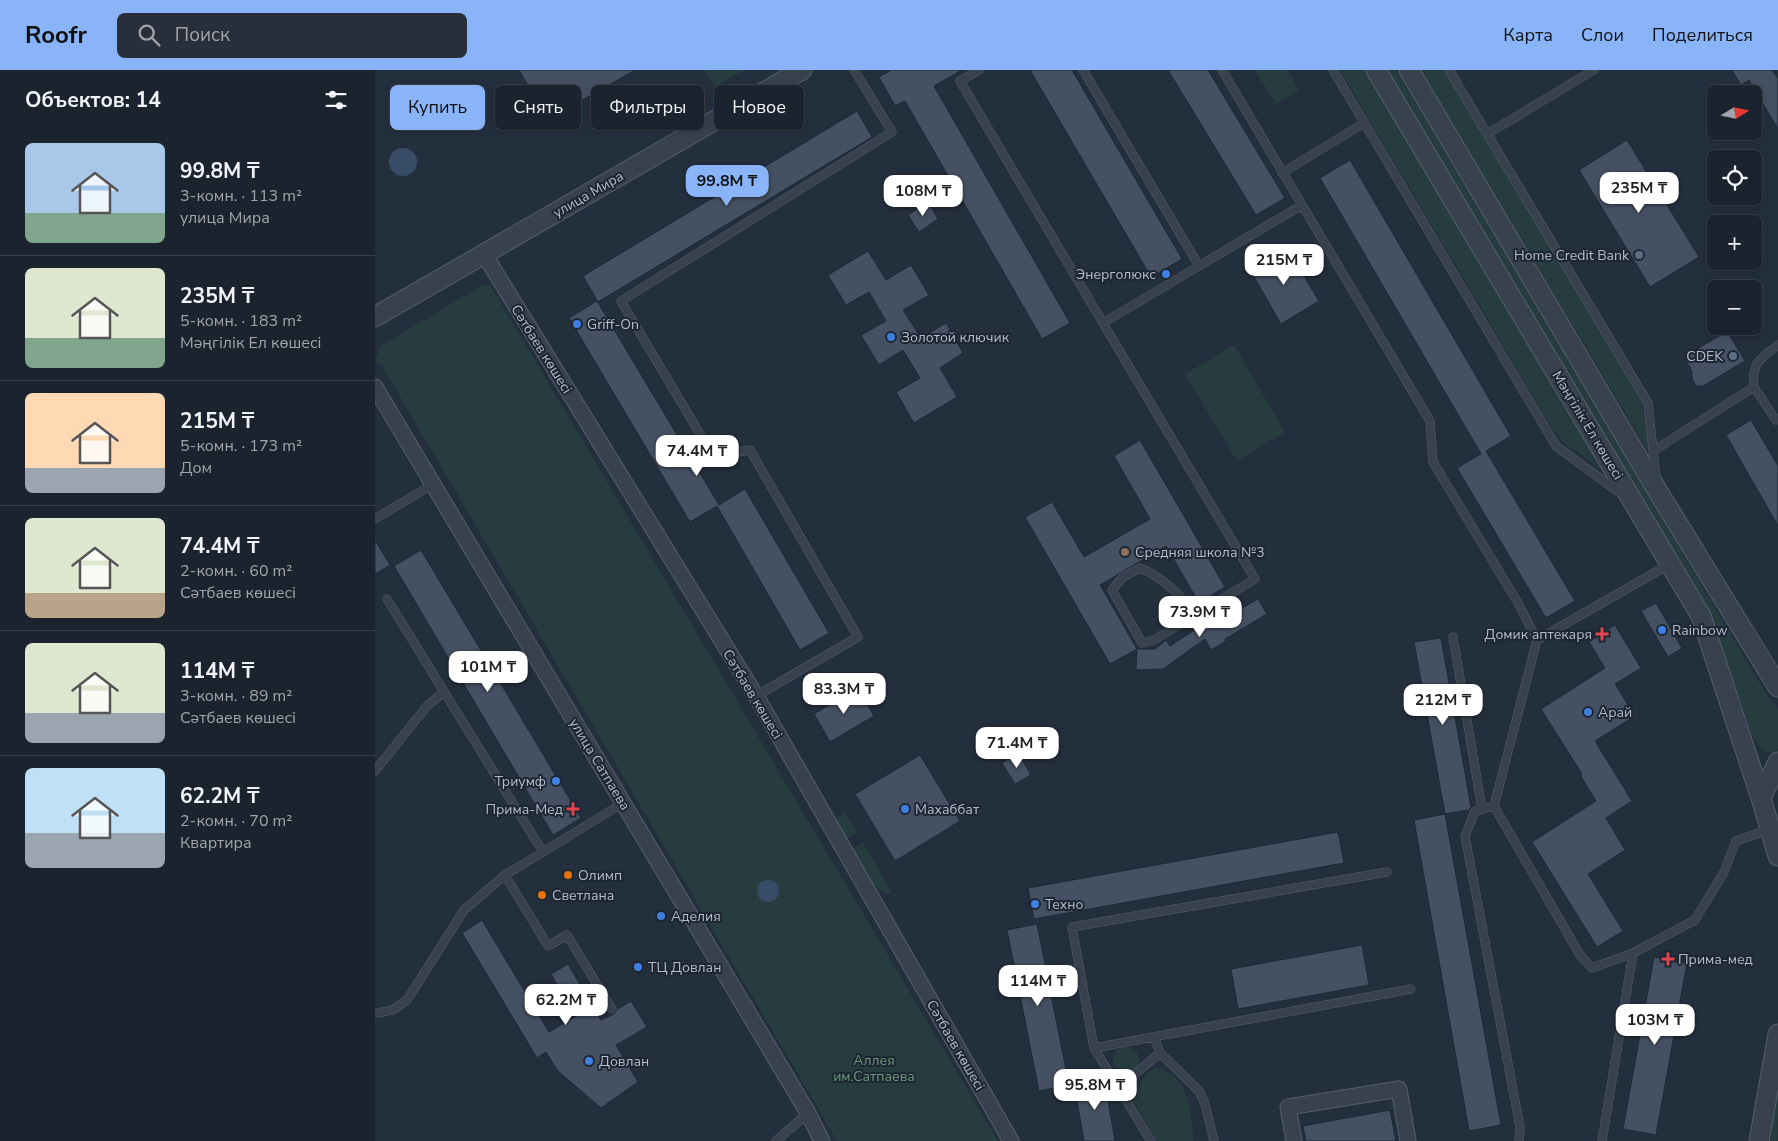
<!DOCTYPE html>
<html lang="ru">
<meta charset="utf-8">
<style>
:root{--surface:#1b232e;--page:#282f3a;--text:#f1f3f6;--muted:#a0a4aa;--line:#39404a;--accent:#8ab4f8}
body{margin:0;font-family:"Nunito Sans",sans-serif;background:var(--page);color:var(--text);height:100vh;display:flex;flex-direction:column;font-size:19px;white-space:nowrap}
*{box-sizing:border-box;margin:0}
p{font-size:16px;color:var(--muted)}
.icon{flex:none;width:28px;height:28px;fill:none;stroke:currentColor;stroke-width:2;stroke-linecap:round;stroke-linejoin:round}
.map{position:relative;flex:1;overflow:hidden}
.sheet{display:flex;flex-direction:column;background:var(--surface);width:375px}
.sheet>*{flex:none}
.guide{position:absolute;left:15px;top:15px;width:475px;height:45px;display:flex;gap:10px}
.needle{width:32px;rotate:80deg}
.controls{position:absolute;left:1332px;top:15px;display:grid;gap:10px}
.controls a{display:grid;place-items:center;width:55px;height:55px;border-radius:8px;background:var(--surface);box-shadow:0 2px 8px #0003,0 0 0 1px var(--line);font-size:25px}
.price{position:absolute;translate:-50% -42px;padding:0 11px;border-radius:10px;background:#fff;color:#222;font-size:16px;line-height:32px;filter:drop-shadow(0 1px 2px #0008)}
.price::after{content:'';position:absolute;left:50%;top:30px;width:15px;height:11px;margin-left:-8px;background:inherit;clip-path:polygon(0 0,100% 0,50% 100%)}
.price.selected{background:var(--accent);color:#111}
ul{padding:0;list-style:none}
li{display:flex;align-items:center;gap:15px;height:125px;padding:0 25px}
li+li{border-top:1px solid var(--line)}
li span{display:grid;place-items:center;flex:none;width:140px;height:100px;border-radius:8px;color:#555}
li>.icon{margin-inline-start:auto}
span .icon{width:60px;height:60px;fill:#fffc;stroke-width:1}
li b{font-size:21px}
h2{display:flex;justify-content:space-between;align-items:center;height:60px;padding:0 25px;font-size:21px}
.chip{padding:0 18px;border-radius:8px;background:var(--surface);box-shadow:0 2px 8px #0003,0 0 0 1px var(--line);font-size:18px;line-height:45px}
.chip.selected{background:var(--accent);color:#111}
header{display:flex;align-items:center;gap:30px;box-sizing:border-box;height:70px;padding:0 25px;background:var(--accent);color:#111}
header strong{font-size:24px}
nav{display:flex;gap:28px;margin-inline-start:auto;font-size:18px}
.search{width:350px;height:45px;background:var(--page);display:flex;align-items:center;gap:12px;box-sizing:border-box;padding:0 18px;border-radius:8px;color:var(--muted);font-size:19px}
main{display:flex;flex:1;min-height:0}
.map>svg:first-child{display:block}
.green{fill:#263c3f}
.water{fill:#394c67}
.building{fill:#455162;stroke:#1f2835}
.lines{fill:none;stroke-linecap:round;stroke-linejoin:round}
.service-casing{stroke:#565f6c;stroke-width:9}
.minor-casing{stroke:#565f6c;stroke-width:17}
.tertiary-casing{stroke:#565f6c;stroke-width:21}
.service{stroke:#38414e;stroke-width:8}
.minor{stroke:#38414e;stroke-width:15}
.tertiary{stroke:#38414e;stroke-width:19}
.service-dot{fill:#5c6f8a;stroke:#1d2633;stroke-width:2}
.shop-dot{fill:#3f7fe0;stroke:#1d2633;stroke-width:2}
.education-dot{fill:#8d6e63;stroke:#1d2633;stroke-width:2}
.health-dot{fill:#e0444e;stroke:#1d2633;stroke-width:2}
.food-dot{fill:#e8710a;stroke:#1d2633;stroke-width:2}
.labels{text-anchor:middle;stroke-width:4;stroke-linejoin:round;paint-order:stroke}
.street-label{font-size:14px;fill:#b4bcc9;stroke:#1d2633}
.poi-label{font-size:14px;fill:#b4bcc9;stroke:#1d2633;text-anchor:start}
.park-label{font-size:14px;fill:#6b9a76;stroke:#1d2633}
</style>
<header>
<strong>Roofr</strong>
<div class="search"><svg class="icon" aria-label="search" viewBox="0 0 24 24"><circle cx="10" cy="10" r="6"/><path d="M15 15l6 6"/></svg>Поиск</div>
<nav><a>Карта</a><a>Слои</a><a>Поделиться</a></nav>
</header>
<main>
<section class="sheet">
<h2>Объектов: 14<svg class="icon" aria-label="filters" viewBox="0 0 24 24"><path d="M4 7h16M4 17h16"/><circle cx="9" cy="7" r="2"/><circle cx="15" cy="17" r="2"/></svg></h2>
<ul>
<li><span style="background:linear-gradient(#a9c7e8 70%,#7fa58c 0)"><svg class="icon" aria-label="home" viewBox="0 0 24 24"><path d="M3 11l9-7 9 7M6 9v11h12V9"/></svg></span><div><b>99.8M ₸</b><p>3-комн. · 113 m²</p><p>улица Мира</p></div></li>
<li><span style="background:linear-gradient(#dfe7d0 70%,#7fa58c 0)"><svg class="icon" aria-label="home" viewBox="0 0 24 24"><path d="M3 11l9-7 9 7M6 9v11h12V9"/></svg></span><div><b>235M ₸</b><p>5-комн. · 183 m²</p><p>Мәңгілік Ел көшесі</p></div></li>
<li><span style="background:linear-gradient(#ffd9b3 75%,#9aa5b1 0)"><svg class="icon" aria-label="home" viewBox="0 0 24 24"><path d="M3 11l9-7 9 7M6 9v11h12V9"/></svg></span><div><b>215M ₸</b><p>5-комн. · 173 m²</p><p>Дом</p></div></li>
<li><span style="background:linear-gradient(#dfe7d0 75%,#b9a48a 0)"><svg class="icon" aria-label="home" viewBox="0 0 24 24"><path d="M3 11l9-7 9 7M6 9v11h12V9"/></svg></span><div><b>74.4M ₸</b><p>2-комн. · 60 m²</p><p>Сәтбаев көшесі</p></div></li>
<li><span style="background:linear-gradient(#dfe7d0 70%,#9aa5b1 0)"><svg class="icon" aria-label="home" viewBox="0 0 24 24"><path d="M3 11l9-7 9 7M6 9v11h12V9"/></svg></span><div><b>114M ₸</b><p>3-комн. · 89 m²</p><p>Сәтбаев көшесі</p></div></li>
<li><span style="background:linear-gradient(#bfe0f5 65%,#9aa5b1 0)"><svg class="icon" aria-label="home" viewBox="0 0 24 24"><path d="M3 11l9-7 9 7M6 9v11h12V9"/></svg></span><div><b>62.2M ₸</b><p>2-комн. · 70 m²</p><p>Квартира</p></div></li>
</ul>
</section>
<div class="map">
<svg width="1403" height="1071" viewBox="0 0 1403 1071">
<rect width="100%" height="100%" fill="#242f3e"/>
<path class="green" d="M330,0H369L340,17Z
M880,0H913L924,20L901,34Z
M965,0H991L1233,404L1189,373L1177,358Z
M1011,0H1021L1390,622L1403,639V682C1390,686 1384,678 1378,667L1346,574L1335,548Z
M1048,0H1072L1266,328L1275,384L1051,10Z
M112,215L117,218L623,1071H462L6,294L0,293L5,276L106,216Z
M859,275L910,362L862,391L810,304Z
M470,743L482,762L471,769L459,750Z
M488,773L517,823L511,824L499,816L477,779Z
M738 990a13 13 0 1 1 26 0a13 13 0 1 1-26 0Z
M781,998C817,1007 814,1040 819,1071H782L755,1025L772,1003Z
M1403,1012L1402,1071H1393Z"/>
<path class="water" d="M14 92a14 14 0 1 1 28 0a14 14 0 1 1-28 0Z
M382 821a11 11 0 1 1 22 0a11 11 0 1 1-22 0Z"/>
<path class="building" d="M144,0H260L173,50Z
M516,0H587L559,16L695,253L667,269L530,31L520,36L504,7Z
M655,0H697L807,189L776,207Z
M793,0H833L910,128L881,145Z
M1357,0H1397L1403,9V59L1374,10L1366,15Z
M482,41L497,67L223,232L208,206Z
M1252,70L1324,187L1275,217L1204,100Z
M975,90L1136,366L1111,381L1200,531L1171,548L1082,398L1106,384L945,108Z
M553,132L563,149L544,162L533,145Z
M912,178L944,231L906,254L875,200Z
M493,181L511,210L536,195L554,225L528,240L546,268L571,253L588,283L565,298L582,327L539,353L521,322L545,308L528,280L504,295L486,265L511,251L494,222L471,235L453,205Z
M222,231L344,435L370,419L454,563L425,580L342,436L315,452L194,248Z
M1352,261L1370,291L1328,316H1321L1317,309V301L1309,287Z
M1376,350L1403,396V456L1351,365Z
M765,370L850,517L824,533L791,476L725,515L762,579L735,594L650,447L677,432L709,487L775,449L739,386Z
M0,470L15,495L0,504Z
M46,480L206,748L178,765L19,496Z
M883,529L892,544L850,569L851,571L836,580L830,569L788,599L761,600L762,579H780L791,570L795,576L838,548L841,553Z
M1281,533L1307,578L1293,587L1266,541Z
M1240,555L1266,598L1240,614L1260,646L1220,671L1257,731L1231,748L1250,780L1213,804L1248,861L1222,877L1157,772L1221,731L1205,705L1207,704L1166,639L1230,598L1214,572Z
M1066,568L1096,737L1094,740L1070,744L1039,572Z
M482,618L499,646L455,672L439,644Z
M643,683L656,705L640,714L627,693Z
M545,685L585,751L520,791L480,724Z
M1070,744L1126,1055L1094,1061L1039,750Z
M963,762L969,793L659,849L653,818Z
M107,850L174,962L201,946L176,904L193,894L226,950L239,944L243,939L256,931L272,957L241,975L263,1012L226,1038L182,1000L171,982L162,988L87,863Z
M662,854L694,1015L664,1021L632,860Z
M987,875L994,915L863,939L856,899Z
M1279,887L1312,893L1281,1065L1248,1059Z
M729,1008L740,1071H709L699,1014Z
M1015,1040L1021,1071H931L928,1056Z"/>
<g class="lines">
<g class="service-casing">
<path id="service" d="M604,0L585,11L728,253L824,196L708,0
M847,0L927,135
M958,0L1181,376L1248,425
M1074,0L1273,333L1281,408
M1112,64L1219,0
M907,103L989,53
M824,196L927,135L1055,351L1058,392L1143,533L1162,570L1119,736L1205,885L1217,898L1258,883L1320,850L1349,802L1361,771L1395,759
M728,253L880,509L779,570L767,573L737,520L748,507L765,498C788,507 804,525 821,544
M1379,317C1376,293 1385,289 1403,275
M1278,381L1379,317L1401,350L1403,349
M0,449L58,414
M12,529L168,782L248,733
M1078,567L1107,739
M1162,570L1295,494
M381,626L483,567L375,380L338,386L246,231L517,62L479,0
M0,701L52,636L69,622
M1119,736L1100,741L1090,766L1145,1057L1144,1071
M168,782L130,805L173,876L192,865L237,939
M1012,802L697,857L719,978L1036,919
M2,943L18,940L32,930L89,840L130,805
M779,967L785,983L824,1021L830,1034L839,1071
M719,978L776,1071
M743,1018L785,983
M401,1071L433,1043
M1227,1071L1258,883"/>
</g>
<g class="minor-casing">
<path id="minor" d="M109,184L381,626L636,1071
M0,317L433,1043L447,1071
M919,1071L913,1037L1024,1019L1033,1071"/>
</g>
<g class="tertiary-casing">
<path id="tertiary" d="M1001,0L1326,546L1386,728
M1034,0L1282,420L1403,617
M0,247L427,0
M1403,692L1386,728L1403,786
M1384,1071L1403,964"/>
</g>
<use href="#service" class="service"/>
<use href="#minor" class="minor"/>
<use href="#tertiary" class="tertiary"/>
</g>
<g class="service-dot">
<circle cx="1264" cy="185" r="5"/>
<circle cx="1358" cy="286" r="5"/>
</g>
<g class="shop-dot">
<circle cx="791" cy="204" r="5"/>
<circle cx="202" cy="254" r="5"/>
<circle cx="516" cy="267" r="5"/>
<circle cx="1287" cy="560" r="5"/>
<circle cx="1213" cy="642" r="5"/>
<circle cx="181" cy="711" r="5"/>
<circle cx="530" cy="739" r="5"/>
<circle cx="660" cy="834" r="5"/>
<circle cx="286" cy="846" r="5"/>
<circle cx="263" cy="897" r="5"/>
<circle cx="214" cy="991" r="5"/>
</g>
<circle class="education-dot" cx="750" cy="482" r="5"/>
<g class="health-dot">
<path d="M1224.5 556.5h5v5h5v5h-5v5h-5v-5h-5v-5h5z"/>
<path d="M195.5 731.5h5v5h5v5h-5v5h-5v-5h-5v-5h5z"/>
<path d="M1290.5 881.5h5v5h5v5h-5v5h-5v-5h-5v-5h5z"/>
</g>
<g class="food-dot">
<circle cx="193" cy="805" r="5"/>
<circle cx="167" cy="825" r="5"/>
</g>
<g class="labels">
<g class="street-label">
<text transform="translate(213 124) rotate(-30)" y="5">улица Мира</text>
<text transform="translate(167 279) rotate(58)" y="5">Сәтбаев көшесі</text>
<text transform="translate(1213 355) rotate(59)" y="5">Мәңгілік Ел көшесі</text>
<text transform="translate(378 624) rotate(59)" y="5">Сәтбаев көшесі</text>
<text transform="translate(225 694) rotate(59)" y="5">улица Сатпаева</text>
<text transform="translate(581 975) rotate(60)" y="5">Сәтбаев көшесі</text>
</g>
<g class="poi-label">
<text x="1254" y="190" text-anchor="end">Home Credit Bank</text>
<text x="781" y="209" text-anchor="end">Энерголюкс</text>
<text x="212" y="259">Griff-On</text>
<text x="526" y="272">Золотой ключик</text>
<text x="1348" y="291" text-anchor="end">CDEK</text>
<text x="760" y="487">Средняя школа №3</text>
<text x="1297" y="565">Rainbow</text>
<text x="1217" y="569" text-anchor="end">Домик аптекаря</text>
<text x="1223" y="647">Арай</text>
<text x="171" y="716" text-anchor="end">Триумф</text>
<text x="188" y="744" text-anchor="end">Прима-Мед</text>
<text x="540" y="744">Махаббат</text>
<text x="203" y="810">Олимп</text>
<text x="177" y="830">Светлана</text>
<text x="670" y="839">Техно</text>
<text x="296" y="851">Аделия</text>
<text x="1303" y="894">Прима-мед</text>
<text x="273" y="902">ТЦ Довлан</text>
<text x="224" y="996">Довлан</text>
</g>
<g class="park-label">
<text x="499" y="995">Аллея<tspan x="499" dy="16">им.Сатпаева</tspan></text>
</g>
</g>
</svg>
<div class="controls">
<a><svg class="needle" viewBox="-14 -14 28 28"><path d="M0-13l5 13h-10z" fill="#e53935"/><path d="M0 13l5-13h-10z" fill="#a0a4aa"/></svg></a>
<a><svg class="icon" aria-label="locate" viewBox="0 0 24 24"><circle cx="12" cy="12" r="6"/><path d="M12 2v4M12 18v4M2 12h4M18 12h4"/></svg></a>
<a>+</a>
<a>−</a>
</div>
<b class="price selected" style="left:352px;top:137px">99.8M ₸</b>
<b class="price" style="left:1264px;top:144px">235M ₸</b>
<b class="price" style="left:548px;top:147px">108M ₸</b>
<b class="price" style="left:909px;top:216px">215M ₸</b>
<b class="price" style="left:322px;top:407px">74.4M ₸</b>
<b class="price" style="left:825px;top:568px">73.9M ₸</b>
<b class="price" style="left:113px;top:623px">101M ₸</b>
<b class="price" style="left:469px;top:645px">83.3M ₸</b>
<b class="price" style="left:1068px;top:656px">212M ₸</b>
<b class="price" style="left:642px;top:699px">71.4M ₸</b>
<b class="price" style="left:663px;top:937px">114M ₸</b>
<b class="price" style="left:191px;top:956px">62.2M ₸</b>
<b class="price" style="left:1280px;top:976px">103M ₸</b>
<b class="price" style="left:720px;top:1041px">95.8M ₸</b>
<div class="guide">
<a class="chip selected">Купить</a>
<a class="chip">Снять</a>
<a class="chip">Фильтры</a>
<a class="chip">Новое</a>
</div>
</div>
</main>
